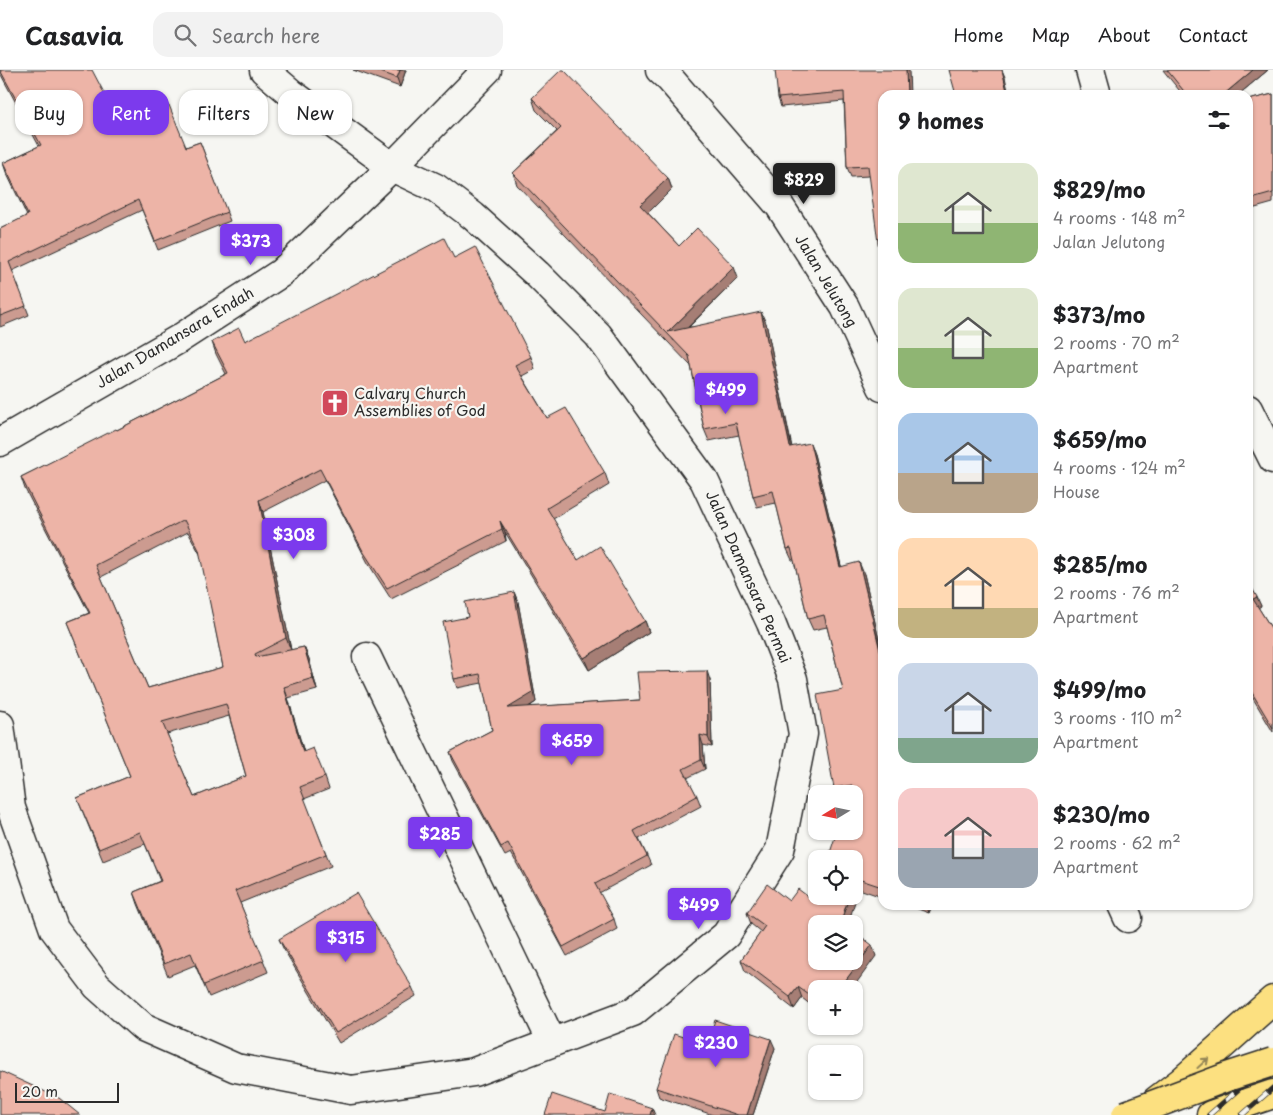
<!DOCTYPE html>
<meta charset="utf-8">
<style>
:root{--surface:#fff;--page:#f2f2f2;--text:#202124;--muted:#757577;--line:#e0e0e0;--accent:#7c3aed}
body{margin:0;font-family:"Playpen Sans",sans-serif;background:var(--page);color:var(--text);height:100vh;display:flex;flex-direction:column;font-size:19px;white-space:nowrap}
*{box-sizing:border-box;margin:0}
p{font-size:16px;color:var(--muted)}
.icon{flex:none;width:28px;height:28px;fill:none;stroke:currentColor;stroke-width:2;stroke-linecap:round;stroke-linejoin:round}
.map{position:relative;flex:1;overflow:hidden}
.details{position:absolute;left:878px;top:20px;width:375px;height:820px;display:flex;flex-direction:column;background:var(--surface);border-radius:15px;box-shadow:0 1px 4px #0004}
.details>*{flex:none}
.banner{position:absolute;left:15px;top:20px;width:475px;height:45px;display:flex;gap:10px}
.needle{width:32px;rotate:260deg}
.fabs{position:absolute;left:808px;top:715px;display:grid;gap:10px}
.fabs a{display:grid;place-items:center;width:55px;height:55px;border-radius:10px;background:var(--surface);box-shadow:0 1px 4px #0004;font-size:25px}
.scale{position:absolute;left:15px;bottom:12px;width:104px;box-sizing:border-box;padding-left:5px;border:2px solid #2b2b2b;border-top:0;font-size:14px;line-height:18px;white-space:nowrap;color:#2b2b2b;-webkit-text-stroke:4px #f6f6f2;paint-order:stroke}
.price{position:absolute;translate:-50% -42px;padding:0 11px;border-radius:5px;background:var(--accent);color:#fff;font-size:16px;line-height:32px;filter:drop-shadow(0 1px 2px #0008)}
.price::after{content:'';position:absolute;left:50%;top:30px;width:15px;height:11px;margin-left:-8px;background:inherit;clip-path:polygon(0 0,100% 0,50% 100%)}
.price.current{background:#222;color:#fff}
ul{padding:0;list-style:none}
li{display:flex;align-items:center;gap:15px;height:125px;padding:0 20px}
li span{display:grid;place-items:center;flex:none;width:140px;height:100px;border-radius:15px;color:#555}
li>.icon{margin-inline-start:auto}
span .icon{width:60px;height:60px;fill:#fffc;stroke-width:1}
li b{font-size:21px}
h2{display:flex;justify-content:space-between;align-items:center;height:60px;padding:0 20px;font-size:21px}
.tag{padding:0 18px;border-radius:15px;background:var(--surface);box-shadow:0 1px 4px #0004;font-size:18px;line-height:45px}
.tag.current{background:var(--accent);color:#fff}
header{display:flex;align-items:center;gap:30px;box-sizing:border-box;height:70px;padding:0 25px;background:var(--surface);border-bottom:1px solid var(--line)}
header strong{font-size:24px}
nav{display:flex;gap:28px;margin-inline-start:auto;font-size:18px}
.search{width:350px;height:45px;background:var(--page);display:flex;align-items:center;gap:12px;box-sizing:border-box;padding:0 18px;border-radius:15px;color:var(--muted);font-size:19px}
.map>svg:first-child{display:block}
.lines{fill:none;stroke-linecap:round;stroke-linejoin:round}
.minor-casing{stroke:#2b2b2b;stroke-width:31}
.highway-casing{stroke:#2b2b2b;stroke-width:31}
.minor{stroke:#f6f6f2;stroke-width:28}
.highway{stroke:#fce080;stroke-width:28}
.rail-casing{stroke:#2b2b2b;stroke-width:5.5}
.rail{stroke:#f6f6f2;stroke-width:4;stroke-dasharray:11;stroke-linecap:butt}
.highway-bridge-casing{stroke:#2b2b2b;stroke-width:31;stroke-linecap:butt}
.highway-bridge{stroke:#fce080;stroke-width:28}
.wall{fill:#cc9b90;stroke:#2b2b2b;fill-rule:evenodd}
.shaded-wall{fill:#a67e75;stroke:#2b2b2b}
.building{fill:#edb4a7;stroke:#2b2b2b;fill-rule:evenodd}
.oneway{stroke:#948656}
.labels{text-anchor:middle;stroke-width:4.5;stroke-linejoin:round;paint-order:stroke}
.street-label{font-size:15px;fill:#2b2b2b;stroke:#f6f6f2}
.poi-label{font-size:15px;fill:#2b2b2b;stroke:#f6f6f2;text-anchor:start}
</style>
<header>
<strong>Casavia</strong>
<div class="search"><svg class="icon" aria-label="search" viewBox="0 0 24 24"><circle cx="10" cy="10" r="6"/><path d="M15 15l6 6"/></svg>Search here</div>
<nav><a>Home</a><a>Map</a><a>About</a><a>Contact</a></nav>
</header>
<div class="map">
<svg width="1273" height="1045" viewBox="0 0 1273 1045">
<rect width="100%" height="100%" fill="#f6f6f2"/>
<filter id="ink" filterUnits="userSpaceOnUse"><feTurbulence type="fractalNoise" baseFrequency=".02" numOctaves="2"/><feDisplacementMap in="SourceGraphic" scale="10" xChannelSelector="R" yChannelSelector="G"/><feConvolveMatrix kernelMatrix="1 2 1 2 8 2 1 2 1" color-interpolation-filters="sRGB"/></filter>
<g filter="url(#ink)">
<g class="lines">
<g class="minor-casing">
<path id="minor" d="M660,0L670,9L779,135L845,237L882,317
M1090,0L1097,25
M1248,339L1273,389
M0,372L179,269L281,203L392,97L487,0
M367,587L552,972
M0,655L11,738L54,859L97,916L143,957L236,998L351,1020L474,1002L633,942L726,865L780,780L803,664L793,609L771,553L704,410L598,265L537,204L473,146L436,118L392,97L291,23L264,0
M1122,835L1128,848"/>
</g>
<g class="highway-casing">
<path id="highway" d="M1156,1031L1181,1012L1273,930
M1211,1045L1273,1024"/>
</g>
<use href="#minor" class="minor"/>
<use href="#highway" class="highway"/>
<g class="rail-casing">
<path id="rail" d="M1209,1045L1273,989
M1242,1045L1273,1018"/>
</g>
<use href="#rail" class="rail"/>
<g class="highway-bridge-casing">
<path id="highway-bridge" d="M1126,1045L1227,1007L1273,992"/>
</g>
<use href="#highway-bridge" class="highway-bridge"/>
</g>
<path class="wall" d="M0,0L121,55L186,77L200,72L230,151L158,180L142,140L12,201L29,245L0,257V159L27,146L6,102L3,93L39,76L0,3Z
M353,0H406L400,17Z
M909,0L869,106L851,107L847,97L844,31L781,37L778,28Z
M1163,0H1268L1238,25H1183Z
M1273,24V133L1248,140V30Z
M532,28L668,108L672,119L648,143L679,176L738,208L689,257L766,253L792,377L814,384L841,496L864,504L882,583V827L859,819L816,854L876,886L816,919V939L802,928L794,939L745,901L741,890L761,862L751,854L747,843L789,831H814L854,724H836L834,718L843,620L827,557L813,560L808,549L794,490H792L787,479L776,433L757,437L753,426L739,365L709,371L704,359L691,296L517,115L513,103L557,61L536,40Z
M454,188L531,287L535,299L522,306L547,348L605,403L609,415L553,449L578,490L645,551L649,562L589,600L505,462L506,471L391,529L368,493L325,410L263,442L291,580L304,577L309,589L317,620L288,628L304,682L325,707L329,719L304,729L331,796L240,833L268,902L209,927L195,895L168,906L138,834L134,822L160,811L145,774L103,791L77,728L130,706L67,552L89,543L25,419L21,407L117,360L226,304L216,284L212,272L245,271ZM188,462L201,486L223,597L148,618L101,507ZM229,646L246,706L194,727L167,664Z
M1248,511L1261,536L1258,537L1273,561V662L1248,620Z
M514,522L518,532L536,632L529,637L640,630L710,610L712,677L703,675L705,699L687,708L697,726L701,736L639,769L647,786L651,795L599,823L614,849L617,859L567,886L511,783L505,786L453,691L450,682L492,660L482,613L457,618L454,609L468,547Z
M907,835H932L929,843Z
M279,869L412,917L416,926L339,973L283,878Z
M707,975L775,978L753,1045H713L659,1027L656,1018Z"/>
<path class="shaded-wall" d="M400,0H406L400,17L397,8Z
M906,0H909L910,25H907Z
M1002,0L1005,7L1009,25H1008Z
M1253,0H1268L1238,25H1223Z
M668,108L672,119L644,147L640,135Z
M734,197L738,208L674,271L668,262Z
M761,242L766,253L794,389L790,377Z
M810,373L814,384L844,508L840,497Z
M259,430L263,442L291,580L286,568Z
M500,451L505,462L506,471L502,459Z
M859,492L864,504L882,583V589Z
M514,522L518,532L536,632L512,647L508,638Z
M1257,527L1261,536L1257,539L1253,529Z
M645,551L649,562L589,600L584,588Z
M304,577L309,589L317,620L313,608Z
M707,601L710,610L712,677L708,667Z
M284,617L288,628L307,694L303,682Z
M700,665L703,675L705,699L701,690Z
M855,808L859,819L848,854H842L841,851L849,826H854V812Z
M926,835H932L929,843Z
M872,875L876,886L852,919H839Z
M798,917L802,928L794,939L790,927Z
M771,969L775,978L753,1045H747Z
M652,1038L655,1045H650Z"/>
<path class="building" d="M0,0H92L121,55L169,35L186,77L200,72L227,142L155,171L138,130L9,192L26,236L0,246V159L28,145L3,93L41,75Z
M375,0H400L397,8Z
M561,0H564L668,108L640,135L679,176L697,158L734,197L668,262L761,242L790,377L810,373L840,497L859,492L882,589V817L855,808L854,812V789H828L837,761H854V724H849L852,715L834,718L817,625L843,620L824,545L808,549L791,478L787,479L773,421L753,426L736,353L704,359L689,286L513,103L561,58L532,28Z
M775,0H906L907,25H882V203L868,96L847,97L844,22L778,28Z
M949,0H1002L1008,25H956Z
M1167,0H1253L1223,25H1187Z
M1273,24V123L1248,130V30Z
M444,168L454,188L475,177L531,287L515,295L547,348L566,338L605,403L547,438L578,490L600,476L645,551L584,588L500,451L502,459L387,518L363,481L320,399L259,430L286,568L255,584L256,587L304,577L313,608L284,617L303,682L313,678L325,707L300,717L326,784L235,821L264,890L204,915L191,883L164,894L134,822L161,811L140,762L99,779L77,728L130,706L67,552L90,543L21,407L116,359L117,360L228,303L212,272L239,258L245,271ZM184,450L199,480L223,597L148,618L96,495ZM226,634L246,706L194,727L162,652Z
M1248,511L1257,527L1253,529L1273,561V658L1248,616Z
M514,522L533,623L508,638L640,630L637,602L707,601L708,667L700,665L701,690L683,699L697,726L634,761L647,786L595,814L614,849L563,877L508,773L501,777L450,682L492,660L480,604L454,609L443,552L468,547L465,532Z
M767,814L789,831L798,819L814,831L816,824V826H849L841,851L844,854H816V891H854V861L872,875L839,919H816V930L798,917L790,927L741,890L765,856L747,843Z
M356,823L412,917L336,963L279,869Z
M715,950L771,969L747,1045H738L656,1018L674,964L707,975Z
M0,1001L59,1028L80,1045H0Z
M552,1024L605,1042L610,1024L652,1038L650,1045H545Z"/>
<defs><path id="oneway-shaft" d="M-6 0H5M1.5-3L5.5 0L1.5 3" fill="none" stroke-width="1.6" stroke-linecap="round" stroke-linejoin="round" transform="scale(1.25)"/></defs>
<use class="oneway" href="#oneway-shaft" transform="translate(1203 993) rotate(-42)"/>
</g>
<defs>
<g id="church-square" transform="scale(1.4375)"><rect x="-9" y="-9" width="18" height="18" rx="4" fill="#d1495b" stroke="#f6f6f2"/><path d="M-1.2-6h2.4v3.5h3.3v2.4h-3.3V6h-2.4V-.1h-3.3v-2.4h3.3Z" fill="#fff"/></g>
</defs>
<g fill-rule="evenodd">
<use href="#church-square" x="335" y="333"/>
</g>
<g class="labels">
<g class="street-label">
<text transform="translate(826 211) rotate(59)" y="5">Jalan Jelutong</text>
<text transform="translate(175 268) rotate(-31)" y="5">Jalan Damansara Endah</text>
<text transform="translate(748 507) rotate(66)" y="5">Jalan Damansara Permai</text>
</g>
<g class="poi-label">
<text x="354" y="329">Calvary Church<tspan x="354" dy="17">Assemblies of God</tspan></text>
</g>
</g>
</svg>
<div class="fabs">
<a><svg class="needle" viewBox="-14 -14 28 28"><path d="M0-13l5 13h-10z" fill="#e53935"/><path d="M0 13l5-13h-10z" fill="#757577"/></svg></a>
<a><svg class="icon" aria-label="locate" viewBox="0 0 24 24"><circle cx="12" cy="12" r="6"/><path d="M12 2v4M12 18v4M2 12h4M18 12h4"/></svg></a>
<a><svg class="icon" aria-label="layers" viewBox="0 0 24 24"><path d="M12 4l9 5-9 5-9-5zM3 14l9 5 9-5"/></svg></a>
<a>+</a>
<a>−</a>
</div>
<div class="scale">20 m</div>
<b class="price current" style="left:804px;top:135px">$829</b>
<b class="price" style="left:251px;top:196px">$373</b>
<b class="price" style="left:726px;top:345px">$499</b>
<b class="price" style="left:294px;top:490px">$308</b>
<b class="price" style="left:572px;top:696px">$659</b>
<b class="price" style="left:440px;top:789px">$285</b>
<b class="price" style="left:699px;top:860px">$499</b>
<b class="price" style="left:346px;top:893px">$315</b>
<b class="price" style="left:716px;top:998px">$230</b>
<div class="banner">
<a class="tag">Buy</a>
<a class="tag current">Rent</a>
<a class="tag">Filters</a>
<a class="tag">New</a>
</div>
<section class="details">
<h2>9 homes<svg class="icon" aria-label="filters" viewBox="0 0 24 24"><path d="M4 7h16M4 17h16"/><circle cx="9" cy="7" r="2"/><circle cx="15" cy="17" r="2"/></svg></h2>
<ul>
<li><span style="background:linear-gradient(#dfe7d0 60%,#8fb573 0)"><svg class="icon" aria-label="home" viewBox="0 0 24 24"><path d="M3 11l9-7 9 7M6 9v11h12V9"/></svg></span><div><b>$829/mo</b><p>4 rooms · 148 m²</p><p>Jalan Jelutong</p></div></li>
<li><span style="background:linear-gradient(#dfe7d0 60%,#8fb573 0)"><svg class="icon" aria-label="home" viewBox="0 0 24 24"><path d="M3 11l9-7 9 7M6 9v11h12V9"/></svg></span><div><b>$373/mo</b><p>2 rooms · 70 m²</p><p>Apartment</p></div></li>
<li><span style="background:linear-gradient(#a9c7e8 60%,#b9a48a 0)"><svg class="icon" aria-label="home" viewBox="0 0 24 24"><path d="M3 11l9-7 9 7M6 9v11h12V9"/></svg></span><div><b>$659/mo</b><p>4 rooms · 124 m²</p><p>House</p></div></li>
<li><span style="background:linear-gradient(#ffd9b3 70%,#c2b280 0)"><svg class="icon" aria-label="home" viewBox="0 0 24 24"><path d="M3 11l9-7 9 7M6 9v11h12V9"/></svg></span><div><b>$285/mo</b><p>2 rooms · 76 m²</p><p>Apartment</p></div></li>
<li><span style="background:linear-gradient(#c9d6e8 75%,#7fa58c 0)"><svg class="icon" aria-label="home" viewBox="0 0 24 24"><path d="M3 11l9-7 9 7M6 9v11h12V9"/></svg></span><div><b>$499/mo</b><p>3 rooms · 110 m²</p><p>Apartment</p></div></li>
<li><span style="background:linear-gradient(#f6c9c9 60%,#9aa5b1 0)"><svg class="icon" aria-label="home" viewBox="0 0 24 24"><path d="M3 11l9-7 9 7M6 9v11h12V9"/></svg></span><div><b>$230/mo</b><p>2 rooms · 62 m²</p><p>Apartment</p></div></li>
</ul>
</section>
</div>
